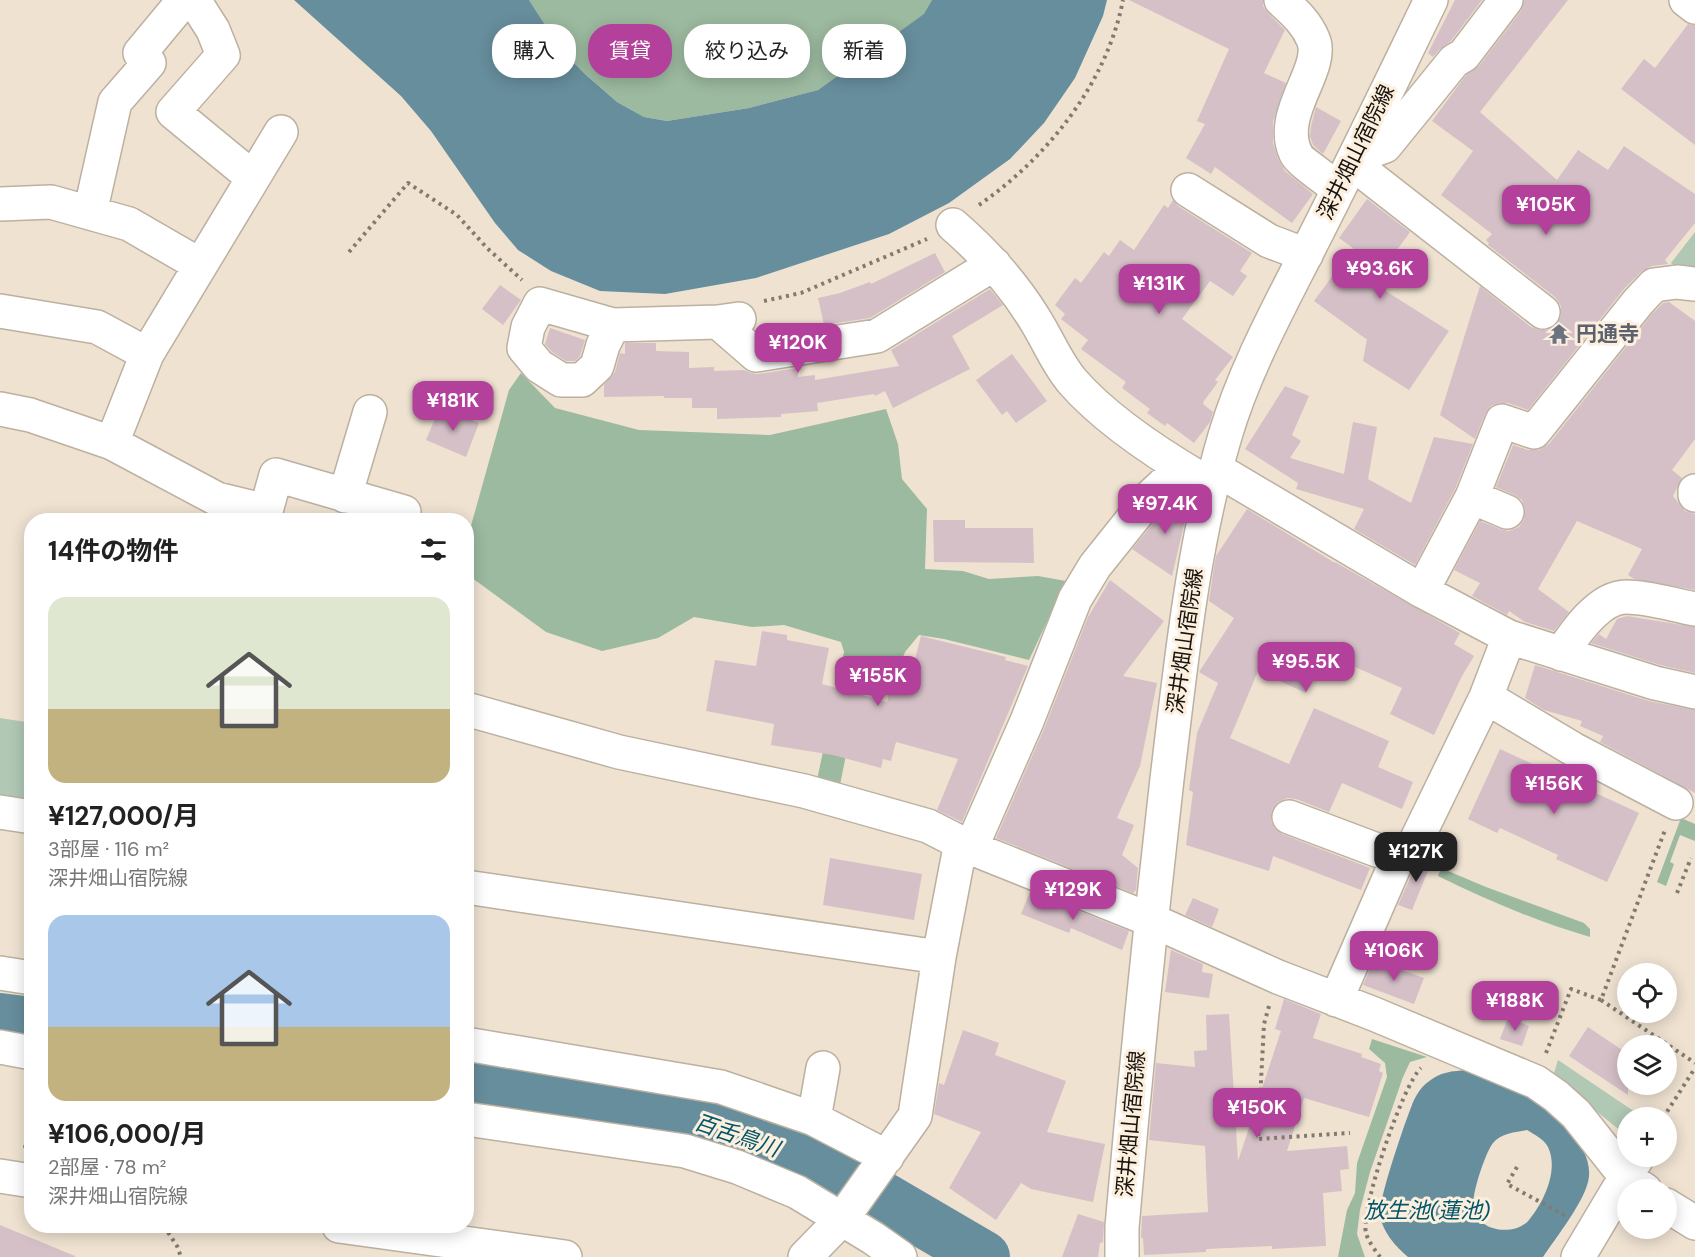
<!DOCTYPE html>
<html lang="ja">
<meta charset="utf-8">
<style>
:root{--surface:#fff;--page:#f6f6f6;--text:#222;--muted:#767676;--accent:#b3419b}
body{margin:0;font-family:"DM Sans","Noto Sans JP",sans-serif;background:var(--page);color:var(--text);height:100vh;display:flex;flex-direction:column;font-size:22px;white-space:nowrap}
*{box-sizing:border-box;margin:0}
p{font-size:20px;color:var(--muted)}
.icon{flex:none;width:33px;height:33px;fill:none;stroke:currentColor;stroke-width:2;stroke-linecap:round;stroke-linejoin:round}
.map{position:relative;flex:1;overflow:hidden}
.sheet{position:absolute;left:24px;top:513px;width:450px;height:720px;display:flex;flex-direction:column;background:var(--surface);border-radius:24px;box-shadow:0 3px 15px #0003}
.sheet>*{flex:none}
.hud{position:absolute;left:492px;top:24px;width:570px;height:54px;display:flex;gap:12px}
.buttons{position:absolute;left:1617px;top:963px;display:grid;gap:12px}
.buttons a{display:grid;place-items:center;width:60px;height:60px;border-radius:50%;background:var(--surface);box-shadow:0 3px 15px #0003;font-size:30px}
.price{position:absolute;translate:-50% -51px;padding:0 14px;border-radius:12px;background:var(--accent);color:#fff;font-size:20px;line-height:39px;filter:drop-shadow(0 2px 3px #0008)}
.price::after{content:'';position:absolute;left:50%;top:36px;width:18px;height:14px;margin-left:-9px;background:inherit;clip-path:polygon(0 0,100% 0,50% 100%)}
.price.on{background:#222;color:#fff}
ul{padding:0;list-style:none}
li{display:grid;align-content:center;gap:12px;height:318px;padding:0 24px}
li span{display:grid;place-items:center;height:186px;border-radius:18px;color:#555}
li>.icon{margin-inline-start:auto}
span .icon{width:108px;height:108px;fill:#fffc;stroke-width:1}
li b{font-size:26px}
h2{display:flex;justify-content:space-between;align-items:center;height:72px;padding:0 24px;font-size:26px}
.chip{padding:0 21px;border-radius:24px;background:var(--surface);box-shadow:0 3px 15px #0003;font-size:21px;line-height:54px}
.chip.on{background:var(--accent);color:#fff}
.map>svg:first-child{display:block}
.green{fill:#b1c8b5}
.forest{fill:#9cbaa0}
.water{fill:#678e9d;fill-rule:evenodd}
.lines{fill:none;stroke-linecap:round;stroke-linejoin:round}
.river{stroke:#678e9d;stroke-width:52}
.building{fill:#d5c0c7}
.minor-casing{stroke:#bcb0a0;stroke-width:36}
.major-casing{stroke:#bcb0a0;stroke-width:36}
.path{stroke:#837a6f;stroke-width:4;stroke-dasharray:3 4.5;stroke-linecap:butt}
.minor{stroke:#fff;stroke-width:33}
.major{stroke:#fff;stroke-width:33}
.labels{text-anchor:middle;stroke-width:6;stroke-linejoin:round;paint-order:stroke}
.street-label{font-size:21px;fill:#16120c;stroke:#fcefde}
.worship-label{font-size:21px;font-weight:bold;fill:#5b616d;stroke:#fcefde;text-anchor:start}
.water-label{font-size:22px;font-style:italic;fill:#00566b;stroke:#fcefde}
</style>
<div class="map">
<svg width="1695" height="1257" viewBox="0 0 1695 1257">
<rect width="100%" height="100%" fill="#efe2d1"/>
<path class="green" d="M1695,232V274L1682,271L1671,263Z
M31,687H32L31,799L0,795V718L26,722Z
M1558,1060L1635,1112L1631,1117L1628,1118L1627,1124L1622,1132L1553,1076Z"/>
<path class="forest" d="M529,0H932L925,14L818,90L749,108L667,121L644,117L617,102L586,75L562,51Z
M521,373L555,408L639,430L770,435L886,409L898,444L902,479L927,509L925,569L963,571L989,579L1038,576L1066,581L1029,660L944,639L919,635L905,652L894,680L884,687L878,695L857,693L845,731L846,755L840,785L817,780L844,652L841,642L784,625L752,627L694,617L658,638L602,651L546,632L468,575L467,540L509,390Z
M1681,818L1695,824V841L1680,835L1670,862L1674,864L1666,886L1657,882Z
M1441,868L1486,887L1584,923L1590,929V937C1538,922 1487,900 1438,876Z
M1372,1039L1427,1057L1410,1062L1403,1077L1370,1172L1360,1210L1357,1234L1365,1257H1338L1347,1210L1355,1193L1357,1163L1387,1077L1385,1063L1369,1049Z"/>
<path class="water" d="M294,0H529L562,51L586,75L617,102L644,117L667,121L749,108L818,90L924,14L932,0H1107L1103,16L1075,78L1044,123L1010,159L949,203L889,234L756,278L665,294L600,291L551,271L518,250L495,223L431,131L401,96Z
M1467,1070C1486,1077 1509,1083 1526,1094C1552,1111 1597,1147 1588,1182C1582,1205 1557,1236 1543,1257H1408C1395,1246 1383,1232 1380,1216C1377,1203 1407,1116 1414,1100C1417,1094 1422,1086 1428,1082C1440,1072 1452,1071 1467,1070ZM1527,1130C1535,1135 1544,1139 1548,1147C1559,1170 1544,1202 1529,1220C1519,1232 1495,1233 1483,1223C1479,1220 1476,1212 1474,1207C1470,1198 1486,1151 1493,1143C1501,1133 1516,1132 1527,1130Z"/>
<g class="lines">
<path class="river" d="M0,1019L32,1023
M466,1086L651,1109L732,1128L784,1148L849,1178L984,1257"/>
</g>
<path class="building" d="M1129,0H1263V6L1268,13L1285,30L1264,73L1286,83L1273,122V143L1278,159L1285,171L1313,194L1292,223L1215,167L1211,174L1186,158L1205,124L1197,121L1229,49Z
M1455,0H1482L1451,41L1440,49L1433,57L1428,53Z
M1524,0H1568L1480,112L1557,180L1578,150L1608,170L1624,146L1695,194V223L1665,260L1668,264L1652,266L1641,272L1624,289L1528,410L1508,403H1499L1491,406L1485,414L1475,439L1440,415L1480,286L1531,327L1540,330H1549L1557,324L1561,315V306L1555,297L1488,245L1489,243L1486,240L1492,234L1441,195L1473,151L1432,121L1466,75L1479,66L1521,11Z
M1688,24L1695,25V145L1621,89L1644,59L1655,68Z
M1316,107L1341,121L1323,154L1313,145L1310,136L1311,126Z
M1367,199L1410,232L1373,283L1449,331L1409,390L1363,361L1367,338L1366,339L1314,301L1353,248L1339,238Z
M1173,200L1178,206L1252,253L1240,271L1247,276L1233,296L1210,281L1182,319L1233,357L1215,380L1218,382L1204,401L1203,404L1213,412L1210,422L1194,443L1167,423L1165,426L1147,413L1150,409L1122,388L1126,382L1081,349L1088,340L1061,319L1065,314L1055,305L1075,278L1081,283L1104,252L1109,256L1120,240L1134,250L1164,205L1168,208Z
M935,253L945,272L870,318L824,325L818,298L840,293L870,282L871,284Z
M500,285L521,300L503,325L482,309Z
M990,289L1003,305L952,336L970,369L893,408L885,391L875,396L874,394L817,403L818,411L781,414V417L717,419V408H692V398H664V396L604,397V385L615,372L620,353L625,354V343H656V351L689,352V368L714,367V371L744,370L751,373L758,374L798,368V377L815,375V380L899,366L891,350Z
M1669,302L1695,321V439L1672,470L1682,478L1673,496L1685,511L1695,514V590L1634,579L1628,575L1642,549L1577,521L1538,589L1569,612L1554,631L1525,622L1509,611L1507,615L1472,596L1480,583L1454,570L1480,521L1500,529L1509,531L1519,527L1524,519L1525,509L1522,500L1514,495L1496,487L1513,445L1528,450H1539L1549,444L1652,314L1663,303Z
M550,328L585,340L580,356L575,361H566L552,352L545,344Z
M1012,354L1047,401L1016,423L1007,411L1002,415L976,380Z
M1285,386L1309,396L1292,435L1301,441L1290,458L1344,474L1353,422L1377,427L1368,479L1411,503L1434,437L1473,444L1455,489L1415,565L1354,529L1364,509L1296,489L1298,483L1245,449Z
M440,407L479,423L466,457L426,440Z
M1184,491L1191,495L1172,576L1132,549L1165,509Z
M1247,509L1335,563V562L1460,633L1454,644L1474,656L1462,676L1434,735L1390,714L1402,688L1324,653L1306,693L1258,671L1230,738L1289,764L1314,708L1389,741L1378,767L1413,782L1402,809L1342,783L1329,812L1296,799L1287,798L1278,802L1272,810L1271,821L1275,829L1282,834L1370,868L1361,890L1273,856L1269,871L1186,845L1193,792L1189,790L1197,733L1218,683L1199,672L1234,618L1209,601L1214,567L1216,556Z
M933,520H965V528H1033L1034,563L934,562Z
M1110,580L1164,621L1123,676L1157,683L1140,766L1117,818L1134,825L1122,855L1138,868L1136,890L1133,893L996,838L1044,729L1088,617Z
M1627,616L1695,627V673L1660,665L1591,643L1599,634L1606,639L1617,619Z
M762,631L787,635V640L829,648L822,684L887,702L892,684L897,685L905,657L915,659L921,636L1006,657L1005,660L1028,666L962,822L937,810L958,759L896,742L891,761L883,759L881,768L833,755L771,745L774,724L706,711L715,660L756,666Z
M1535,665L1649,701L1695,710V793L1600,742L1603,736L1580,726L1582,721L1544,710L1525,698Z
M1500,749L1639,813L1607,882L1556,859L1558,855L1500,828L1497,833L1468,819Z
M1434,847L1437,849L1412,910L1398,905L1414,869L1428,857Z
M830,858L922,874L914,920L823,905Z
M1030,892L1129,931L1122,950L1071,928L1069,933L1021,914Z
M1193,898L1219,909L1212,927L1185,915Z
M1171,950L1203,964L1202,972L1213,974L1209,998L1165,992Z
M1374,960L1424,978L1414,1004L1363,985Z
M1284,999L1321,1014L1313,1038L1362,1054L1361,1057L1381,1064L1379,1071L1383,1073L1369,1117L1304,1098L1287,1151L1347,1146L1349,1169L1340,1170L1342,1191L1323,1193L1326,1246L1272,1249V1246L1206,1249V1252L1144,1255L1143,1238H1141L1142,1216L1208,1212L1205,1146L1149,1140L1156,1063L1195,1067L1194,1051L1207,1050L1206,1015L1229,1014L1238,1161L1281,1031L1275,1029Z
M1508,1018L1529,1026L1522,1046L1500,1039Z
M1588,1027L1628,1054V1095L1569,1056Z
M963,1030L999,1043L995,1055L1066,1081L1047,1132L1105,1144L1093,1202L1031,1189L1021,1183L996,1220L949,1188L981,1132L934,1114L939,1083L944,1085Z
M1078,1214L1104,1222L1103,1242L1100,1243L1098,1257H1062Z
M0,1225L75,1256V1257H0Z"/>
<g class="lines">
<g class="minor-casing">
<path id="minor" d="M194,0L213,30L223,55L173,112L252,177
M1281,0C1294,12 1306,22 1313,39C1326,69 1276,113 1296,154C1299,161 1330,182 1338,189
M1686,0L1695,7
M1355,157L1385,146L1454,61L1464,55L1506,0
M1352,163L1543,312
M1188,190L1269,241L1306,255
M0,204L51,202L129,224L200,265
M90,213L115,102L149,63L140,53L184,0
M953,225C984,252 1012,282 1034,318C1047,338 1056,362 1072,381C1105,419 1155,452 1199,478
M0,311L97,327L147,354
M718,322L756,355L877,336L994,264
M613,325L603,345L597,366L582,380H561L539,366L524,348L528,327L540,304L613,325L718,322L739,319
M0,409L30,415L112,443L217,499L266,511V520
M112,443L147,354L281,132
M1216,469L1422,591L1509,637L1655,683L1695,692
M1695,491V495
M345,496L370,412
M1472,497L1507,512
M266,511L276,475L404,512
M1422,591L1472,497L1502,421L1534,432L1638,302L1654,285L1677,282L1695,284
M1561,654C1574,634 1599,597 1626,597C1649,597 1673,605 1695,609
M1486,697L1573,749L1676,803
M466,709L619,752L804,791L928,826L971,848L1151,920L1278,977L1374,1014L1536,1082L1556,1096L1576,1114L1626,1177L1645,1190
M0,812L32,817
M1289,817L1398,858
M971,848L1027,721L1075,599L1095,566L1151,496L1181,468
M466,887L939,957
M0,973L32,978
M1336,1000L1398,858L1415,843L1486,697L1509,637
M466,1044L721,1087L814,1119L887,1157
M0,1047L32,1053
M466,1119L685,1151L737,1167L797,1192L873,1238L900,1257
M814,1119L823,1068
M0,1176L32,1181
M1666,1205L1695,1223
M339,1226L565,1257
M805,1257L842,1219L915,1116L939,957L961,842
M1578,1257L1637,1158"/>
</g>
<g class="major-casing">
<path id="major" d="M1122,1257V1227C1135,1077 1150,928 1167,779C1181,664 1192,548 1225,436C1244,372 1276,313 1306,254C1349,170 1390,85 1431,0"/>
</g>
<path class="path" d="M979,205C1047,158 1107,83 1123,0
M349,252L408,183L457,215L487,248L522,280
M764,301L801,293L927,239
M1677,893L1691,858
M1601,1000L1695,1063
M1269,1006L1264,1024L1258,1139L1350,1133
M1546,1053L1571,989L1601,1000L1665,830
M1663,1118L1695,1068
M25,1148L32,1107
M1517,1167L1507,1184L1566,1216
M164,1226L177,1246L181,1257
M1380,1257C1375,1250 1368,1241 1366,1233C1360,1210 1403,1084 1421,1068"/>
<use href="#minor" class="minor"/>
<use href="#major" class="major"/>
</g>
<defs>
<g id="temple-bare" transform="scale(1.62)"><path d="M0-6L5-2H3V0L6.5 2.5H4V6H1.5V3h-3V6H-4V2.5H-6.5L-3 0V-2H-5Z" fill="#6b7280" stroke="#fcefde" stroke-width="2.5" paint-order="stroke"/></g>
</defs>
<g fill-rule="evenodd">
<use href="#temple-bare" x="1559" y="334"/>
</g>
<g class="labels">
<g class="street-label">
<text transform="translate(1356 152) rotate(-64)" y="7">深井畑山宿院線</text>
<text transform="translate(1185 641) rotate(-82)" y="7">深井畑山宿院線</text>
<text transform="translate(1131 1124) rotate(-85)" y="7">深井畑山宿院線</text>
</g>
<g class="worship-label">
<text x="1576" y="341">円通寺</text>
</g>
<g class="water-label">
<text transform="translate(737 1135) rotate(19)" y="8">百舌鳥川</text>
<text x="1427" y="1218">放生池(蓮池)</text>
</g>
</g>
</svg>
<div class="buttons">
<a><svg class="icon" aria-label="locate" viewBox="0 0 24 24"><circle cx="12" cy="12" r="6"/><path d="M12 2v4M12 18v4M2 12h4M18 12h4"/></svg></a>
<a><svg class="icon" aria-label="layers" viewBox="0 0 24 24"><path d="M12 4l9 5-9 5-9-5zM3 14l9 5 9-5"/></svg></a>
<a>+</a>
<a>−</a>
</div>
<b class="price" style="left:1546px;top:236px">¥105K</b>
<b class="price" style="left:1380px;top:300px">¥93.6K</b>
<b class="price" style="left:1159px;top:315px">¥131K</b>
<b class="price" style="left:798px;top:374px">¥120K</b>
<b class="price" style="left:453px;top:432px">¥181K</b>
<b class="price" style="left:1165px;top:535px">¥97.4K</b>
<b class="price" style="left:1306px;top:693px">¥95.5K</b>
<b class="price" style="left:878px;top:707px">¥155K</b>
<b class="price" style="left:1554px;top:815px">¥156K</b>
<b class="price on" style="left:1416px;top:883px">¥127K</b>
<b class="price" style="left:1073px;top:921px">¥129K</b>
<b class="price" style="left:1394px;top:982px">¥106K</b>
<b class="price" style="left:1515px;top:1032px">¥188K</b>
<b class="price" style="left:1257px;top:1139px">¥150K</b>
<div class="hud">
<a class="chip">購入</a>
<a class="chip on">賃貸</a>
<a class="chip">絞り込み</a>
<a class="chip">新着</a>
</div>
<section class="sheet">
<h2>14件の物件<svg class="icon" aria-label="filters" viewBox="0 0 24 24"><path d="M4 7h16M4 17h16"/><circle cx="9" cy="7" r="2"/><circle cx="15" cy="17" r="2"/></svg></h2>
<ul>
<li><span style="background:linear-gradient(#dfe7d0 60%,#c2b280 0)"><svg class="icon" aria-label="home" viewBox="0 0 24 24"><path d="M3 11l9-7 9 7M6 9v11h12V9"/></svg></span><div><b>¥127,000/月</b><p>3部屋 · 116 m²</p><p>深井畑山宿院線</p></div></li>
<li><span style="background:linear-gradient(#a9c7e8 60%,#c2b280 0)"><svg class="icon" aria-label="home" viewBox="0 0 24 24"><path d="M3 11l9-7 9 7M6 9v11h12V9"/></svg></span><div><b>¥106,000/月</b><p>2部屋 · 78 m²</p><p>深井畑山宿院線</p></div></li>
</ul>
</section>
</div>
